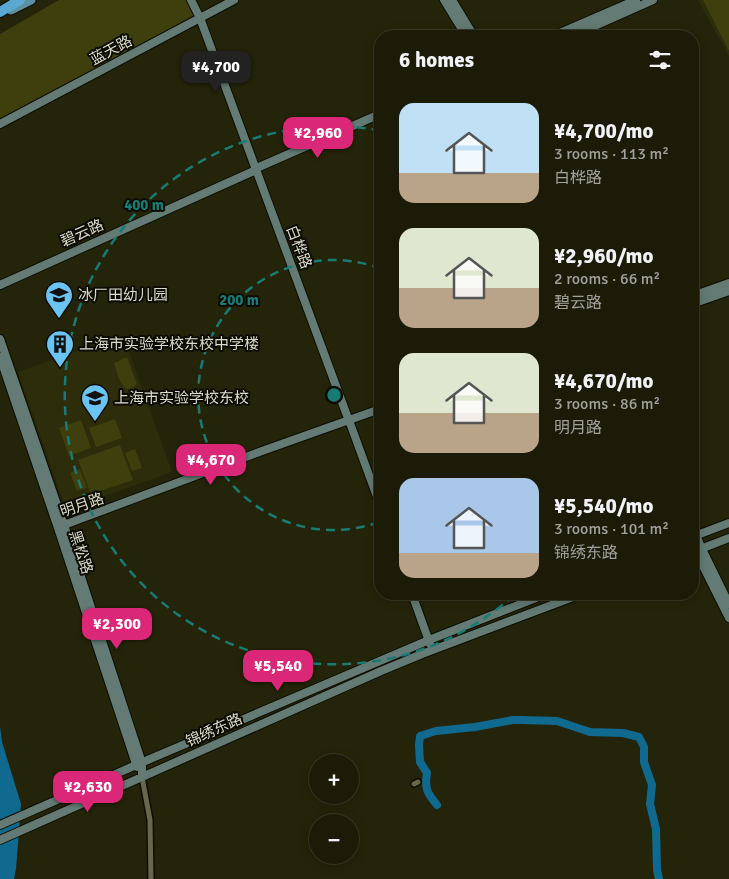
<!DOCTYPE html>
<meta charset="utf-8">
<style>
:root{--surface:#1b1b08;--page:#282816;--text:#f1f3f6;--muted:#a0a19c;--line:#393929;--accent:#db2777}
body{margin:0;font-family:Signika,"Noto Sans SC",sans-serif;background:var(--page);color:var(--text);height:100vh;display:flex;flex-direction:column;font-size:19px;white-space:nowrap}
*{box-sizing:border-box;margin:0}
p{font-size:16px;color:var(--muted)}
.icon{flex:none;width:28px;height:28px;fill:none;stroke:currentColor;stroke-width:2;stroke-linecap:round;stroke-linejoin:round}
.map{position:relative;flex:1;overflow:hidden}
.side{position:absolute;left:374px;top:30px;width:325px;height:570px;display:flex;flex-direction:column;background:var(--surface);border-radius:20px;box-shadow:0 2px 12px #0003,0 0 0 1px var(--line)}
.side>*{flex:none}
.tools{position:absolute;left:309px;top:754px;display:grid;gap:10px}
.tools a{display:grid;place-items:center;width:50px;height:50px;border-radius:50%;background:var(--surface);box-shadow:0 2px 12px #0003,0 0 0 1px var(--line);font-size:25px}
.price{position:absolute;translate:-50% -42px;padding:0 11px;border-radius:10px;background:var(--accent);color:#fff;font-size:16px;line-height:32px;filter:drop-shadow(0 1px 2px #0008)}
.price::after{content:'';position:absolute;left:50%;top:30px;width:15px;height:11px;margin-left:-8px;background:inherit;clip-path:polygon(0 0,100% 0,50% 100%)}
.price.on{background:#222;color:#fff}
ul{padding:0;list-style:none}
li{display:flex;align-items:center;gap:15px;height:125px;padding:0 25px}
li span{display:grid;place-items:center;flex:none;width:140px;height:100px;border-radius:15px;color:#555}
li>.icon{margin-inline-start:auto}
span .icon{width:60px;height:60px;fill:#fffc;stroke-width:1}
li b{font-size:21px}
h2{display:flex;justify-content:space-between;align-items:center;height:60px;padding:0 25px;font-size:21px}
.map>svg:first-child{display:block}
.built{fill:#2d2d0b}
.green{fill:#3f3e0d}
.water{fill:#106a8f}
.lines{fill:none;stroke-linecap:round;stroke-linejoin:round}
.river{stroke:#106a8f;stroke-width:8}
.street-casing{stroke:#0d0d00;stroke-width:8}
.secondary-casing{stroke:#0d0d00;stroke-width:10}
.primary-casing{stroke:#0d0d00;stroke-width:11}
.highway-casing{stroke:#0d0d00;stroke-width:12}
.street{stroke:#67674c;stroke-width:5}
.secondary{stroke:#637b74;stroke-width:8}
.primary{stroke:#5f8f9c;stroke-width:9}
.highway{stroke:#5aa9d2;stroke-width:10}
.ring{fill:none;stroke:#197b73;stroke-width:2.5;stroke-dasharray:9 6}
.labels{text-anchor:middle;stroke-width:4;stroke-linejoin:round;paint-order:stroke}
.street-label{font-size:15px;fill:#dbdbcc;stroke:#0c0c04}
.poi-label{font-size:15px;fill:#dbdbcc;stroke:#0c0c04;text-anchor:start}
.centre{fill:#197b73;stroke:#0c0c04;stroke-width:2.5}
.ring-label{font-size:15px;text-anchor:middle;font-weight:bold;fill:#197b73;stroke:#0c0c04;stroke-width:4;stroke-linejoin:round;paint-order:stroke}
</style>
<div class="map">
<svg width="729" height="879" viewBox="0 0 729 879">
<rect width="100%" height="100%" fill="#24240a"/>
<path class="built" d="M698,0H729V56Z
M123,335L172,472L76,506L71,507L64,502L62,498L18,372Z"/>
<path class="green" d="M59,0H187L194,15L0,122V34Z
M703,0H729V51Z
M127,357L137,384L130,390C119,387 118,373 114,363Z
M115,419L122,438L96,447L89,428Z
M81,420L91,448L69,456L59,428Z
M120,445L133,480L91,494L78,460Z
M135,449L142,468L132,471L125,453Z
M80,469L87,488L77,491L70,473Z"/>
<path class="water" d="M0,726L2,742L21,804L16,869L14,879H0Z"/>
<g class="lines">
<path class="river" d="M437,805C428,794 424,789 427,773L420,762L419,745L420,736L436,731L475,727L513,720H522L557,721L590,732L623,733L639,737L644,747V762L652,785L650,804L656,829L657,870L659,879"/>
<g class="street-casing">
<path id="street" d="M142,777L150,820L151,879
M414,784L418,782"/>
</g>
<g class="secondary-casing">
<path id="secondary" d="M191,0L200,18L349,421
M444,0L466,36
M452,0L474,36
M553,36L636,0
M572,36L653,0
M0,124L234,0
M0,285L256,170L259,167L380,114
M692,296L729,283
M692,304L729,291
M0,339L65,528L142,763V777
M0,357L58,528L137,767
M350,423L380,505
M60,527L64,525L262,451L380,409
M692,527L702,549L729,604
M692,537L729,523
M692,544L729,618
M698,550L729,538
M412,594L430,644
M0,825L136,765L429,640L546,594
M0,840L381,671L422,654L581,594"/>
</g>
<g class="primary-casing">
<path id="primary" d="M11,10L31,0"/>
</g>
<g class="highway-casing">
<path id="highway" d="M0,12L20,0"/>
</g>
<use href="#street" class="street"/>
<use href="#secondary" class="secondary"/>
<use href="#primary" class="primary"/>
<use href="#highway" class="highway"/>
</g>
<g class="ring">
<path d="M379 522A135 135 0 1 1 379 268"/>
<path d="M514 595A269 269 0 1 1 378 130"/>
</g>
<defs>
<g id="school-pin" transform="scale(1.4375)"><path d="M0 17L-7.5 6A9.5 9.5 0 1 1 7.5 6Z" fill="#6ac3f1" stroke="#0c0c04"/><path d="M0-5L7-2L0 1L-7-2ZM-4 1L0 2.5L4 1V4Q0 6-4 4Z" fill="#111"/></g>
<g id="building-pin" transform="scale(1.4375)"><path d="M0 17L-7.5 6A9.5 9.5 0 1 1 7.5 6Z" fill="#6ac3f1" stroke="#0c0c04"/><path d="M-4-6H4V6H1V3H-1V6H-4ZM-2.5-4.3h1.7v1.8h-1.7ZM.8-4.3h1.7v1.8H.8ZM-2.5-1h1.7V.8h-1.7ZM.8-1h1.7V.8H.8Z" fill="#111"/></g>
</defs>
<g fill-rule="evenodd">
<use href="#school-pin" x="59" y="295"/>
<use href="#building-pin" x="60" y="344"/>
<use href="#school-pin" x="95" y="398"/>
</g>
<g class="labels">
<g class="street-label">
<text transform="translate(111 50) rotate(-28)" y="5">蓝天路</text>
<text transform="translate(82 233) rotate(-24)" y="5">碧云路</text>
<text transform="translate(299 247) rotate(69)" y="5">白桦路</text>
<text transform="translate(82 505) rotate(-19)" y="5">明月路</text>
<text transform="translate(81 552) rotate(72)" y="5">黑松路</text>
<text transform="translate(214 730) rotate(-24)" y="5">锦绣东路</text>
</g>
<g class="poi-label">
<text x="78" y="300">冰厂田幼儿园</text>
<text x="79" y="349">上海市实验学校东校中学楼</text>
<text x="114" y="403">上海市实验学校东校</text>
</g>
</g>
<circle cx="334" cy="395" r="8" class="centre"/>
<g class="ring-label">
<text x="144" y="210">400 m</text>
<text x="239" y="305">200 m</text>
</g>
</svg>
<div class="tools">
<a>+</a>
<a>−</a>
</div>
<b class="price on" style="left:216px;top:93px">¥4,700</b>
<b class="price" style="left:318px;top:159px">¥2,960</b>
<b class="price" style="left:211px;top:486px">¥4,670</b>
<b class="price" style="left:117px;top:650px">¥2,300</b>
<b class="price" style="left:278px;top:692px">¥5,540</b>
<b class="price" style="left:88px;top:813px">¥2,630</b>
<section class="side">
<h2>6 homes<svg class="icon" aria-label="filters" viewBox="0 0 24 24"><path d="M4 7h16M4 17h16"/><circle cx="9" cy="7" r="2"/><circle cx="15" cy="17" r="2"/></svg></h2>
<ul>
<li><span style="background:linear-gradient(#bfe0f5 70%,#b9a48a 0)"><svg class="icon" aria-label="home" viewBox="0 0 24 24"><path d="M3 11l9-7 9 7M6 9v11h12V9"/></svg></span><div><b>¥4,700/mo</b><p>3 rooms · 113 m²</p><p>白桦路</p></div></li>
<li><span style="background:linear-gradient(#dfe7d0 60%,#b9a48a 0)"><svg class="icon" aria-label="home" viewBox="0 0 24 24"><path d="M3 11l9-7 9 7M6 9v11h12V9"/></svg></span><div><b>¥2,960/mo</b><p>2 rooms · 66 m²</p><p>碧云路</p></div></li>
<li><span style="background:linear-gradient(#dfe7d0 60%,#b9a48a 0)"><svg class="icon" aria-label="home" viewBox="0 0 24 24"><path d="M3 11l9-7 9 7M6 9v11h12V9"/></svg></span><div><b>¥4,670/mo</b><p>3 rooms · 86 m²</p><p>明月路</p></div></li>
<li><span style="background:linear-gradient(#a9c7e8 75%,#b9a48a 0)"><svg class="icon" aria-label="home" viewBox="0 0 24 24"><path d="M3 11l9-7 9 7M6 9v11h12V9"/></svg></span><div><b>¥5,540/mo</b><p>3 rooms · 101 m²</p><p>锦绣东路</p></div></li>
</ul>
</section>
</div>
